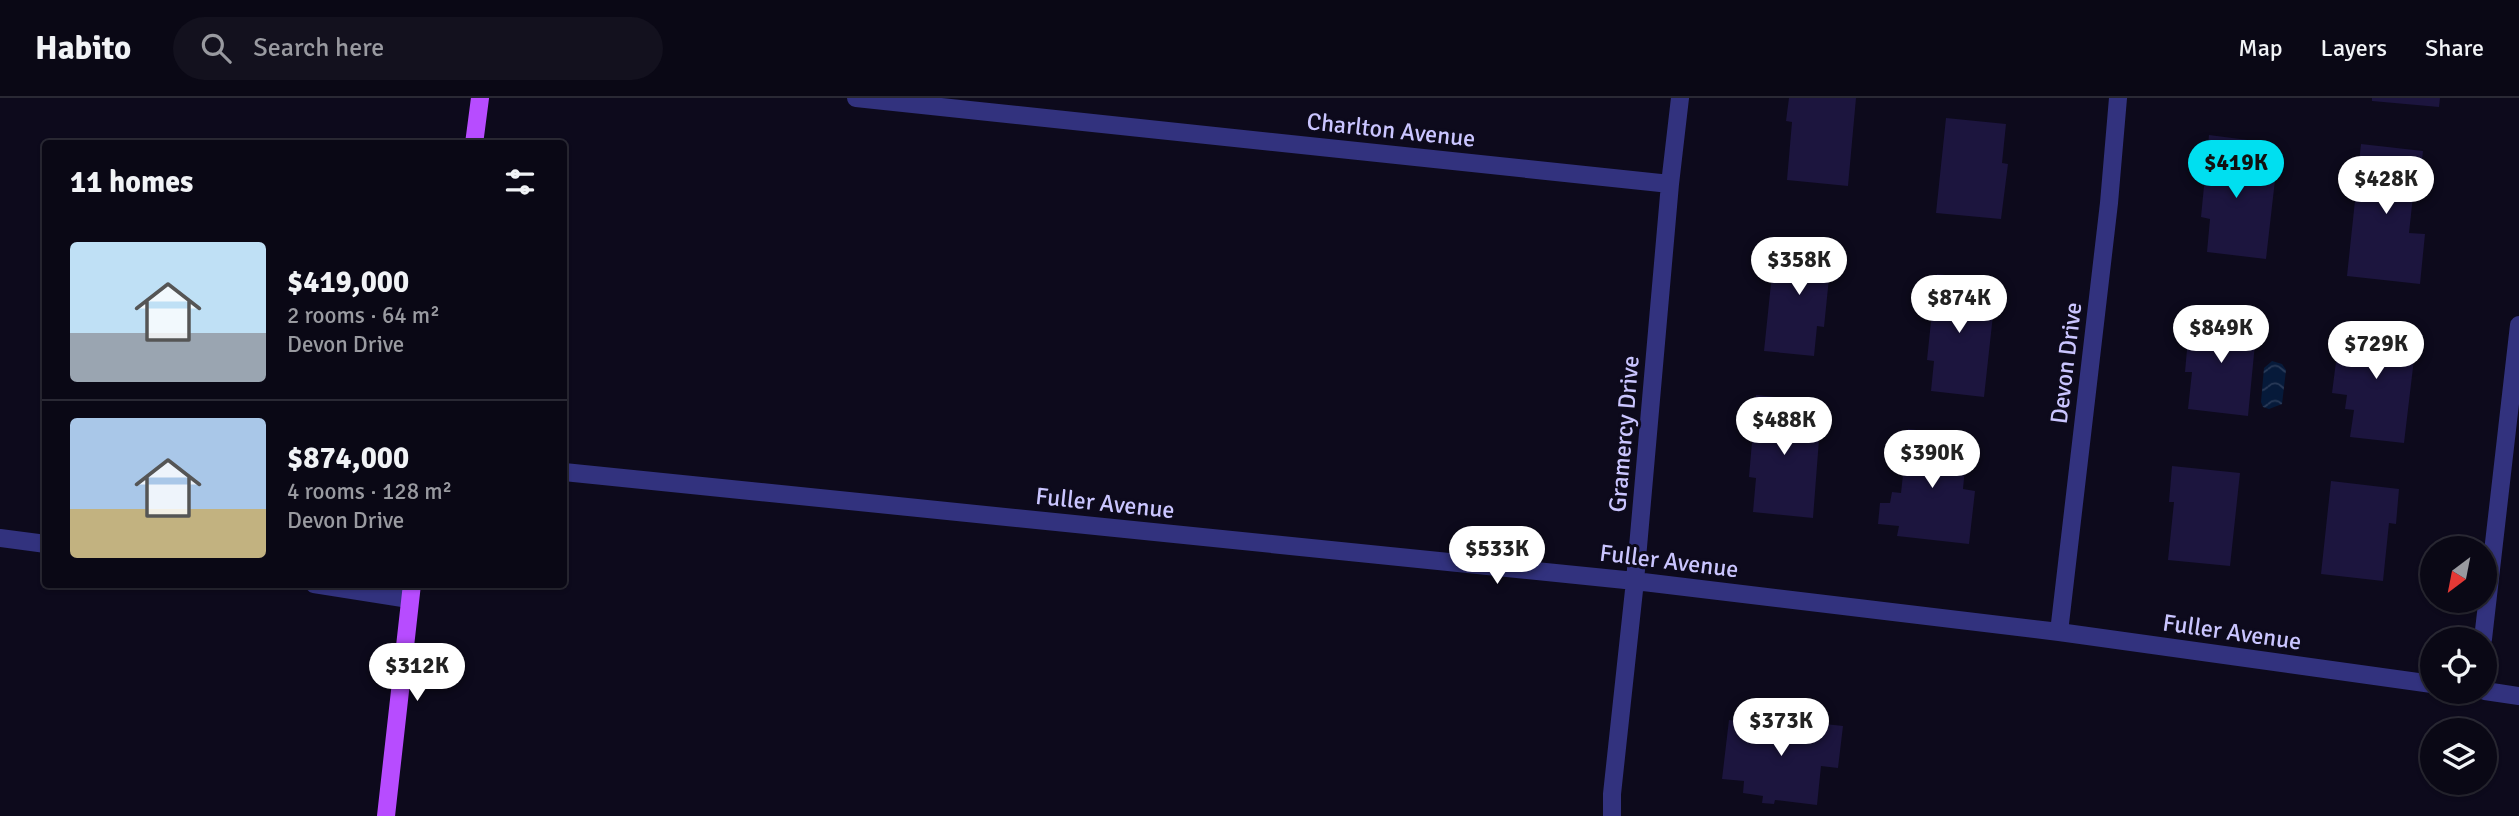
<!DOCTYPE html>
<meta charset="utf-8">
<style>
:root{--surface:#0a0815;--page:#13111e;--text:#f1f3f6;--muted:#999aa0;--line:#2a2934;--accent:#00dff0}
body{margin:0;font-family:Signika,sans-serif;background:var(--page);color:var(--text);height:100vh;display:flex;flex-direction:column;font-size:26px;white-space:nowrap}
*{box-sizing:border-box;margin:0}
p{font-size:23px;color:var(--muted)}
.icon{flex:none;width:38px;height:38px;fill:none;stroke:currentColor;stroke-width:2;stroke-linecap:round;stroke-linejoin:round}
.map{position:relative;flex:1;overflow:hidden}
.sheet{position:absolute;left:42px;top:42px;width:525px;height:448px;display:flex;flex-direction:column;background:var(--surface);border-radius:7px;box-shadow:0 2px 5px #0004,0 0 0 2px var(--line)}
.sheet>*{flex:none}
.needle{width:46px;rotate:212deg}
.controls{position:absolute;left:2420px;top:438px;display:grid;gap:14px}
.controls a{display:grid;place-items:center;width:77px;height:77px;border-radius:50%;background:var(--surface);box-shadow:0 2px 5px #0004,0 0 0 2px var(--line);font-size:35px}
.price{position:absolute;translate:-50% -60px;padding:0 16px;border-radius:24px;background:#fff;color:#222;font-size:23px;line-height:46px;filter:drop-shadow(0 2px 4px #0008)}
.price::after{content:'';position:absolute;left:50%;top:42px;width:21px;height:16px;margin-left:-10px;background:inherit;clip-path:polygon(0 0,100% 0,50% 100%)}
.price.current{background:var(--accent);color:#111}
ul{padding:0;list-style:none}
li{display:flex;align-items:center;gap:21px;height:175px;padding:0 28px}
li+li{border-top:2px solid var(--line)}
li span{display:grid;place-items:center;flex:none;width:196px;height:140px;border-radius:7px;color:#555}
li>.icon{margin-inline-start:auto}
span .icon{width:84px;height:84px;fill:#fffc;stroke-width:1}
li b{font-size:30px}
h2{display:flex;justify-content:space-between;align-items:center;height:84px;padding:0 28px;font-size:30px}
header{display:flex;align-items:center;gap:42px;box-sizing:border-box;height:98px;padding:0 35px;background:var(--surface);border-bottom:2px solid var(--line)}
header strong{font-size:33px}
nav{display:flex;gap:38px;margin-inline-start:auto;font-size:24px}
.search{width:490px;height:63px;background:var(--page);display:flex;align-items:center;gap:18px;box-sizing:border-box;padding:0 24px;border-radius:38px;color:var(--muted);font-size:26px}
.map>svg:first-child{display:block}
.water{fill:url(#water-waves)}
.building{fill:#1c153e}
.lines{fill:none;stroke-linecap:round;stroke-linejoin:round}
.minor{stroke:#32327e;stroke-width:18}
.major{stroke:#b74cff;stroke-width:18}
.labels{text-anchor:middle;stroke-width:6;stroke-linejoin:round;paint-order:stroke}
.street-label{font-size:24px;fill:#cac5ff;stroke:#0d0a1c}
</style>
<header>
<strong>Habito</strong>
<div class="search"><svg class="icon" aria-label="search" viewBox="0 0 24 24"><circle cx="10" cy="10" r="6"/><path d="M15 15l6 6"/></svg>Search here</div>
<nav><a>Map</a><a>Layers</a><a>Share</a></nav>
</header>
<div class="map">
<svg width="2519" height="718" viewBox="0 0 2519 718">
<defs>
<pattern id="water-waves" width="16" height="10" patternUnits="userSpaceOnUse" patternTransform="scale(1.75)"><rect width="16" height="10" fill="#061a3a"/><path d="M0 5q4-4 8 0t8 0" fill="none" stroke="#293a58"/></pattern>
</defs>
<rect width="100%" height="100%" fill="#0d0a1c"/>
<path class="water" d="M2272,263L2282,266L2286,272L2282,306L2269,311L2263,309L2261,304L2264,270Z"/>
<path class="building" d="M1789,0H1856L1848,88L1787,82L1792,24L1786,23Z
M2372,0H2440L2439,9L2372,3Z
M1946,20L2006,26L2002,65L2008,66L2001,121L1936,115Z
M2209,37L2255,43L2251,79L2275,82L2266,161L2207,154L2210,121L2201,119Z
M2361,46L2423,53L2418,98H2413L2409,135L2425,136L2420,186L2347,178Z
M1783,141L1833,146L1831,165L1841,166L1839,181L1829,180L1824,229L1817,228L1814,258L1764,253L1772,176L1775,175V170L1779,171Z
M1937,176L1988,182L1985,213L1990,214L1989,217H1993L1984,299L1931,293L1934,263L1927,262L1932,214L1923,212L1925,193L1935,194Z
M2190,218L2257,225L2248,318L2188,311L2192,274H2185Z
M2355,223L2409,229L2405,261H2414L2404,345L2350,339L2354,312L2345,311L2347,297L2332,295L2337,256L2343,257L2345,241L2353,242Z
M1756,297L1803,302L1802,313L1821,315L1813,420L1753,414L1756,380L1749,379Z
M1908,331L1968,338L1963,391L1975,393L1969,446L1897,438L1899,428L1878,426L1880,405H1890L1892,394L1901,395Z
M2172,368L2240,375L2230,468L2168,462L2174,404H2169Z
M2331,383L2399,391L2396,426L2389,425L2383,483L2321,476Z
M1771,620L1843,628L1838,670L1821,668L1817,707L1775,702L1774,706L1762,705L1763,698L1743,695L1744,683L1722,681L1729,622L1771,627Z"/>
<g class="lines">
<path class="minor" d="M856,0L1670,86
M564,374L1635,483L2059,534L2432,586
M0,440L46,446
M314,486L409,501
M2059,534L2109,105L2118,0
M2483,541L2519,227
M2485,593L2519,598
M1612,718V696L1635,483L1670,86L1680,0"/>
<path class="major" d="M474,46L480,0
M386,718L412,486"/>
</g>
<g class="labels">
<g class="street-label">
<text transform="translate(1391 32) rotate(6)" y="8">Charlton Avenue</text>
<text transform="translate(2066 265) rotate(-83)" y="8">Devon Drive</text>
<text transform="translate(1624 336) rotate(-85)" y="8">Gramercy Drive</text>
<text transform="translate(1105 405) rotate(6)" y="8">Fuller Avenue</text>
<text transform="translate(1669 463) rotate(7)" y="8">Fuller Avenue</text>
<text transform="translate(2232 534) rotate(8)" y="8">Fuller Avenue</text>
</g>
</g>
</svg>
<div class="controls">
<a><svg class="needle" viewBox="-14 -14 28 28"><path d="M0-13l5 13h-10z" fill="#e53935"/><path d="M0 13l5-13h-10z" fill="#999aa0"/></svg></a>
<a><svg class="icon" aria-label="locate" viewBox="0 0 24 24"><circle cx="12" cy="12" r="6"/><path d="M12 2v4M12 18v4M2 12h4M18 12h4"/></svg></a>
<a><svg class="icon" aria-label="layers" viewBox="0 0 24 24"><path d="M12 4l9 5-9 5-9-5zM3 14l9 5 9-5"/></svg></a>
</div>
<b class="price current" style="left:2236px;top:102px">$419K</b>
<b class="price" style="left:2386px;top:118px">$428K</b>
<b class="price" style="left:1799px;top:199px">$358K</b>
<b class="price" style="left:1959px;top:237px">$874K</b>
<b class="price" style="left:2221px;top:267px">$849K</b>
<b class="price" style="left:2376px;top:283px">$729K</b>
<b class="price" style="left:1784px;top:359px">$488K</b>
<b class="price" style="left:1932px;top:392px">$390K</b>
<b class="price" style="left:1497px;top:488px">$533K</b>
<b class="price" style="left:417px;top:605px">$312K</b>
<b class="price" style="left:1781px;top:660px">$373K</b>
<section class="sheet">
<h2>11 homes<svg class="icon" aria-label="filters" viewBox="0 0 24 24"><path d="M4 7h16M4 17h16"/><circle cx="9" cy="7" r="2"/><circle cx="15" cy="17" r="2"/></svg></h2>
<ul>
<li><span style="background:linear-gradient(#bfe0f5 65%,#9aa5b1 0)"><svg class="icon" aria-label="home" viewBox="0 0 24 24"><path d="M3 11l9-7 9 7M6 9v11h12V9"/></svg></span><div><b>$419,000</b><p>2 rooms · 64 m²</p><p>Devon Drive</p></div></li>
<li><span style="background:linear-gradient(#a9c7e8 65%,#c2b280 0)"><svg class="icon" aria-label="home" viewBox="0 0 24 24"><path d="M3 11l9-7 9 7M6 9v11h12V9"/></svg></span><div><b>$874,000</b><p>4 rooms · 128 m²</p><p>Devon Drive</p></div></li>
</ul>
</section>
</div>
